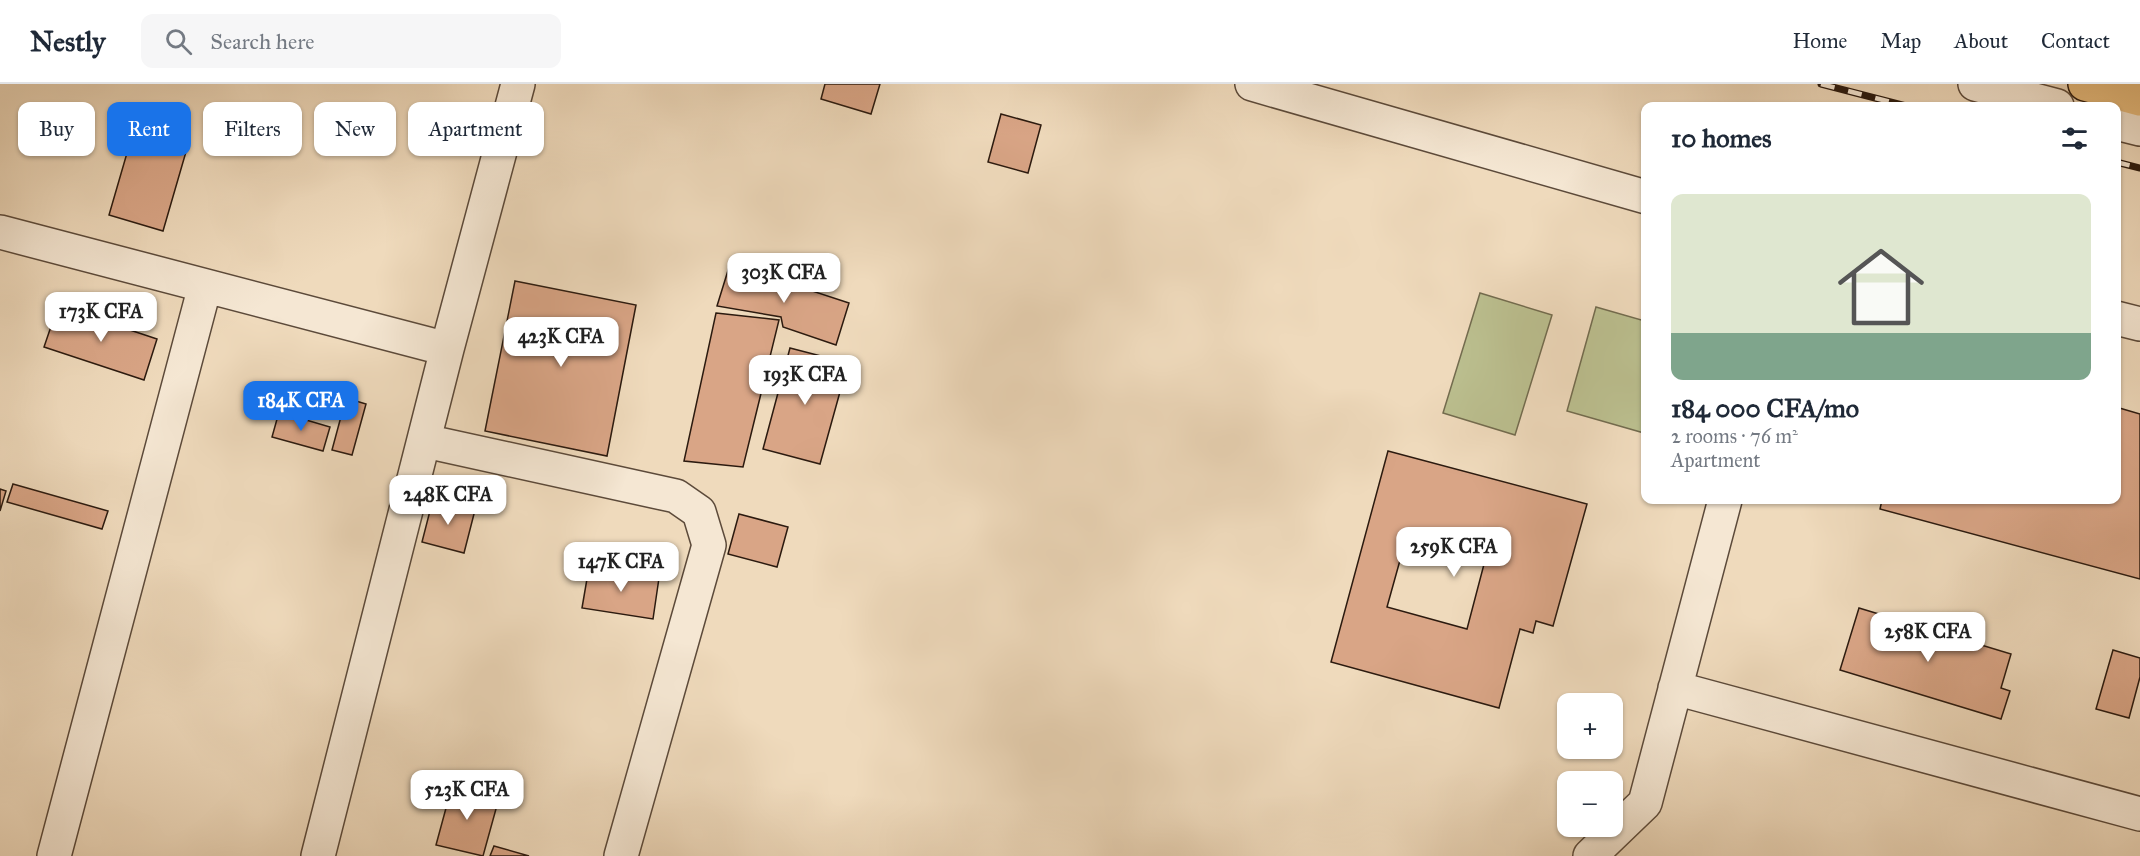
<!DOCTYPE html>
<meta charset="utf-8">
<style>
:root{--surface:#fff;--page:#f6f6f7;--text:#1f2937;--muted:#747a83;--line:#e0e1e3;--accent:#1a73e8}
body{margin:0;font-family:"IM FELL Great Primer",serif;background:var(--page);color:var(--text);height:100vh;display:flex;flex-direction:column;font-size:22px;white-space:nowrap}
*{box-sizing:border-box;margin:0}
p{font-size:20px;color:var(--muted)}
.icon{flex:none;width:33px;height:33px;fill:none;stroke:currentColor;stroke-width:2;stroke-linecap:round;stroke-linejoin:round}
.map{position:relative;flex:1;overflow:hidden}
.drawer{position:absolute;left:1641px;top:18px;width:480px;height:402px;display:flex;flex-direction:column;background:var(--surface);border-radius:12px;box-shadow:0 2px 4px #0004}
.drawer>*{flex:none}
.top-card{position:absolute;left:18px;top:18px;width:570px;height:54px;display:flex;gap:12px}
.tools{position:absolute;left:1557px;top:609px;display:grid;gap:12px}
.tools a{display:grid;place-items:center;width:66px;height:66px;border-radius:12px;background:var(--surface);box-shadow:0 2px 4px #0004;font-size:30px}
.price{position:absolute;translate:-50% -51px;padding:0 14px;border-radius:12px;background:#fff;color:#222;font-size:20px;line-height:39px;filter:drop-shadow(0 2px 3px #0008)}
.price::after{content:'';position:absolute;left:50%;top:36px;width:18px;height:14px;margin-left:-9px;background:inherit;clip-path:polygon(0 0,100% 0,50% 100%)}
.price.current{background:var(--accent);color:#fff}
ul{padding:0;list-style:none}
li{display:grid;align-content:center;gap:12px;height:318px;padding:0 30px}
li span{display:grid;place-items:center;height:186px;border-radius:12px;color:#555}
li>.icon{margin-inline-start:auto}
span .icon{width:108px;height:108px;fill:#fffc;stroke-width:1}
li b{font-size:26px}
h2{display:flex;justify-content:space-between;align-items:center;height:72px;padding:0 30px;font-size:26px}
.chip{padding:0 21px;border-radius:12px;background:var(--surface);box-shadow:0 2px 4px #0004;font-size:21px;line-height:54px}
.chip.current{background:var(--accent);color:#fff}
header{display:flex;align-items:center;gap:36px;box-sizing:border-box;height:84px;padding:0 30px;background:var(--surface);border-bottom:2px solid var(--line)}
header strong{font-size:28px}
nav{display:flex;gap:33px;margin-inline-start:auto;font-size:21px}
.search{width:420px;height:54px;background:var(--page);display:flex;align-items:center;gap:15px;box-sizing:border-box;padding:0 21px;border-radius:12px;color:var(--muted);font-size:22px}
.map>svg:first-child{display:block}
.green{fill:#bbbf8f;stroke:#736c4f;stroke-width:1.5}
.building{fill:#d9a586;stroke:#2b1a0f;stroke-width:1.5;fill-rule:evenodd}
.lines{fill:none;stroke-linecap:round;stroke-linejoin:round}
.minor-casing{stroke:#5c4a3a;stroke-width:36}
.highway-casing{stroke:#2b1a0f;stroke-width:36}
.minor{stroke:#f5e7d3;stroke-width:33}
.highway{stroke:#e8bd7e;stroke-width:33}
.rail-casing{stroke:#2b1a0f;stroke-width:7}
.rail{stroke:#f5e7d3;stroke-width:4.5;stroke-dasharray:14;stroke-linecap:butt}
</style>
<header>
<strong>Nestly</strong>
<div class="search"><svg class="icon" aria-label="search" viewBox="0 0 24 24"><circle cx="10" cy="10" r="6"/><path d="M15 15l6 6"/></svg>Search here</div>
<nav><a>Home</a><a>Map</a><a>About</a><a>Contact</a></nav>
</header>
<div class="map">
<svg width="2140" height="772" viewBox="0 0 2140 772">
<rect width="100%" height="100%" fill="#efdabc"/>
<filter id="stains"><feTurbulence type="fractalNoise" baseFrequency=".00333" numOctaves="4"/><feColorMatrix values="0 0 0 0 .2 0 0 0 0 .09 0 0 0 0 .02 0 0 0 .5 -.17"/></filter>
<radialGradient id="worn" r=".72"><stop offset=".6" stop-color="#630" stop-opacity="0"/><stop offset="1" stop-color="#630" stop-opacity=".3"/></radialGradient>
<path class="green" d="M1480,209L1552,231L1515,351L1443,329Z
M1596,223L1645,237L1646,342L1644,349L1567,327Z"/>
<path class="building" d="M825,0H880L871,30L821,15Z
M1001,30L1041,41L1028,89L988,78Z
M136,38L190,54L163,147L109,131Z
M730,180L849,219L836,261L783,243L781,233L717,222Z
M515,197L636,221L607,372L485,347Z
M58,222L157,255L144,296L44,263Z
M716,229L779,236L743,383L684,377Z
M790,264L848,279L820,380L763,365Z
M346,314L366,320L352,371L332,366Z
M2116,323L2140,330V495L1880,425L1882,416H2116Z
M279,328L330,343L323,367L272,353Z
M1388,367L1587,420L1553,542L1536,537L1533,549L1520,545L1499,624L1331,578ZM1409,444L1488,465L1467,545L1387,523Z
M13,400L108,427L102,445L7,418Z
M0,405L6,407L0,427Z
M433,415L475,426L464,469L422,458Z
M739,430L788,443L777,483L728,470Z
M589,483L659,494L653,535L582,524Z
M1859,524L2011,570L2001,604L2010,607L2001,635L1840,586Z
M2113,566L2140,574V593L2129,634L2096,625Z
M452,702L499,714L483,772L436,761Z
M494,762L529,772H490Z"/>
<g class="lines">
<g class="minor-casing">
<path id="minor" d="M1252,0L1646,113
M1975,0L2057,22
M2116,39L2140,45
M0,148L447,265
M2116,234L2140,240
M425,357L676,412L699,428L709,461L621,772
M1675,604L2140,730
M54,772L205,202
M318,772L447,265L518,0
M1590,772L1645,719L1725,416"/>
</g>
<g class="highway-casing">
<path id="highway" d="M2085,0L2140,15"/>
</g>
<use href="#minor" class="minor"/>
<use href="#highway" class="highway"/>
<g class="rail-casing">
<path id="rail" d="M1821,0L1906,22
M2116,78L2140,84"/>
</g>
<use href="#rail" class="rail"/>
</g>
<rect width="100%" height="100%" filter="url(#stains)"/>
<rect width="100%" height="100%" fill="url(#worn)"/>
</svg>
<div class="tools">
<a>+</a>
<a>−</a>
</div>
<b class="price" style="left:784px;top:220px">303K CFA</b>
<b class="price" style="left:101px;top:259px">173K CFA</b>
<b class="price" style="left:561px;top:284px">423K CFA</b>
<b class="price" style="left:805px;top:322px">193K CFA</b>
<b class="price current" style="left:301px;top:348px">184K CFA</b>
<b class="price" style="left:448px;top:442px">248K CFA</b>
<b class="price" style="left:1454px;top:494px">259K CFA</b>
<b class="price" style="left:621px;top:509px">147K CFA</b>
<b class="price" style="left:1928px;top:579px">258K CFA</b>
<b class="price" style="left:467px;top:737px">523K CFA</b>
<div class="top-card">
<a class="chip">Buy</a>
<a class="chip current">Rent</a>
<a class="chip">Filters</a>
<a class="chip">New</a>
<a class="chip">Apartment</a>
</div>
<section class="drawer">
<h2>10 homes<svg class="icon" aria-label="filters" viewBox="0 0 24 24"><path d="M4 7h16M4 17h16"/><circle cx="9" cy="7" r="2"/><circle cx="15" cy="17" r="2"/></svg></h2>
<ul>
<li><span style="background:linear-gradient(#dfe7d0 75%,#7fa58c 0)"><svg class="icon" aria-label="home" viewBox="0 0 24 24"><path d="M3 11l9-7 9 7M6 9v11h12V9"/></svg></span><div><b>184 000 CFA/mo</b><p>2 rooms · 76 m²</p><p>Apartment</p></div></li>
</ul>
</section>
</div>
